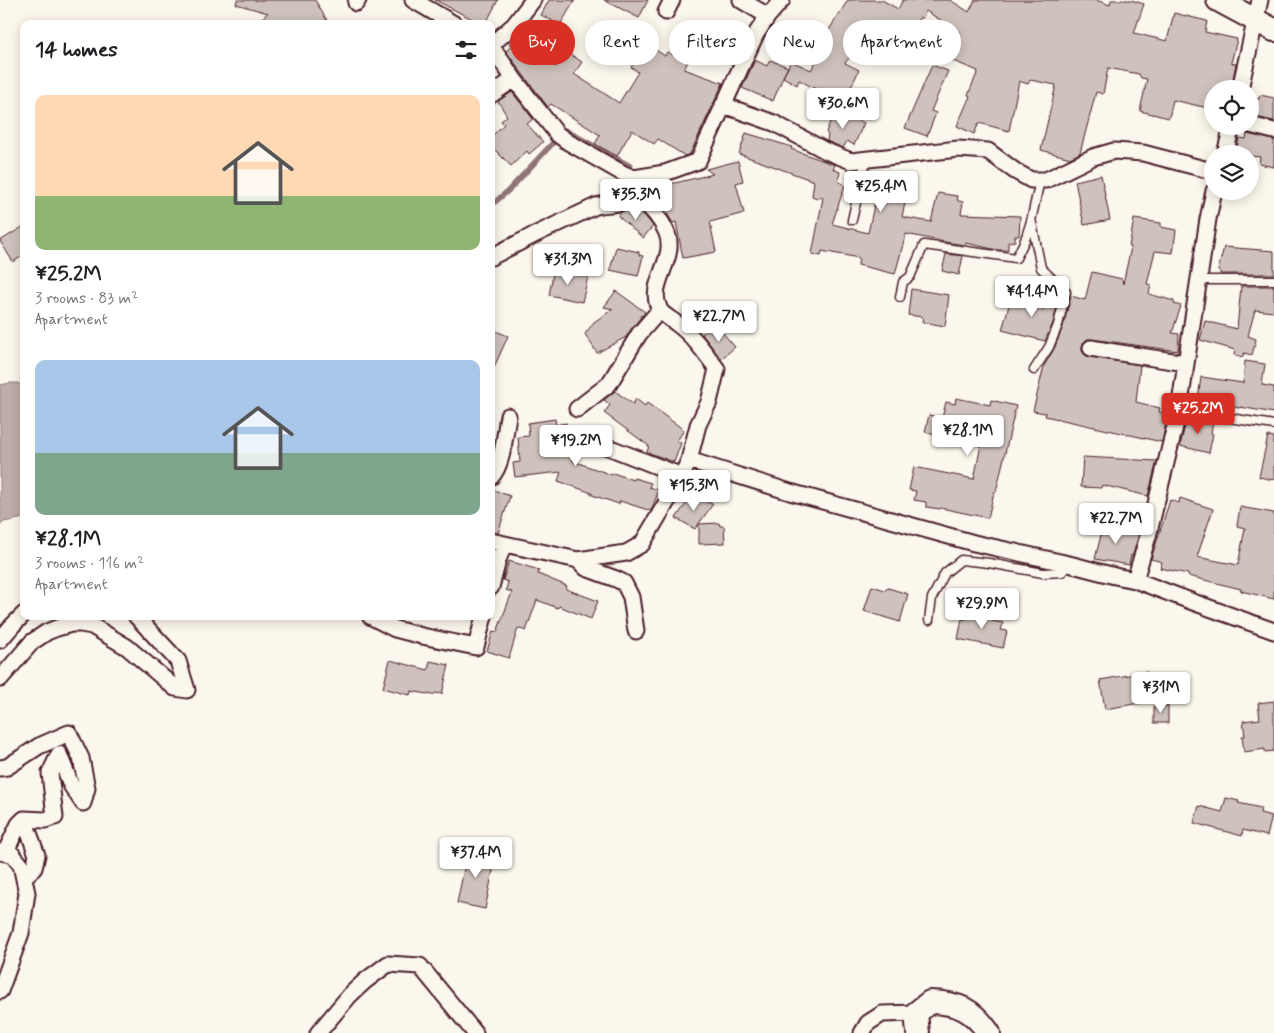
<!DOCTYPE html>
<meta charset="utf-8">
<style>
:root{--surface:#fff;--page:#f6f6f6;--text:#202124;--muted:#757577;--accent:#d93025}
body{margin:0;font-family:Mynerve,sans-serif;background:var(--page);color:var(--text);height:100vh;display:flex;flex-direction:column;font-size:19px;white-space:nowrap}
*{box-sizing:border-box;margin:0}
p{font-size:16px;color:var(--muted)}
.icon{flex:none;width:28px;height:28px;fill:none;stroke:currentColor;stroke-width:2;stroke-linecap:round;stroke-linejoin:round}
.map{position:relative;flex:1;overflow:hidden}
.panel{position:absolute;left:20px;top:20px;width:475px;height:600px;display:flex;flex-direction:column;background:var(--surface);border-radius:10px;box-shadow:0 2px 12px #0003}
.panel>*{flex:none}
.guide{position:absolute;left:510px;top:20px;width:475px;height:45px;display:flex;gap:10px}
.fabs{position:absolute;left:1204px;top:80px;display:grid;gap:10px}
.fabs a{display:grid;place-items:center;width:55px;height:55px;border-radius:50%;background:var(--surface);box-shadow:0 2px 12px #0003;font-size:25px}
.price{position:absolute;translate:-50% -42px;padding:0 11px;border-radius:5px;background:#fff;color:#222;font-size:16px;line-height:32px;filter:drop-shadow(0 1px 2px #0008)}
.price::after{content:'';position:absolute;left:50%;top:30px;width:15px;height:11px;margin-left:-8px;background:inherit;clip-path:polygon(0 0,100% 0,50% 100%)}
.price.selected{background:var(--accent);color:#fff}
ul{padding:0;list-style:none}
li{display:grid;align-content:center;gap:10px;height:265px;padding:0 15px}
li span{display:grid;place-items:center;height:155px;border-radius:10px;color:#555}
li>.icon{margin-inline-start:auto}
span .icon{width:90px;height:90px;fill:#fffc;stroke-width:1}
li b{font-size:21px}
h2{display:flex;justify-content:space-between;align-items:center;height:60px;padding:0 15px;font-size:21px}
.pill{padding:0 18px;border-radius:22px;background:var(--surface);box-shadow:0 2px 12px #0003;font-size:18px;line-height:45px}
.pill.selected{background:var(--accent);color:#fff}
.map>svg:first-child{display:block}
.water{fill:#bfadaa;stroke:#907477}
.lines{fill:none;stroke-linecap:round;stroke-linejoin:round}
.stream{stroke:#907477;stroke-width:5.5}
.building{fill:#cfc2bc;stroke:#4a1f2b}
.lane-casing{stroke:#4a1f2b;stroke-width:11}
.street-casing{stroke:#4a1f2b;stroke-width:19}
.secondary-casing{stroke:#4a1f2b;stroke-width:26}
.lane{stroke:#fbf7ec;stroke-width:8}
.street{stroke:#fbf7ec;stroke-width:15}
.secondary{stroke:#fbf7ec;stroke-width:22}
</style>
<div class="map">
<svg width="1274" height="1033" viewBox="0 0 1274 1033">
<rect width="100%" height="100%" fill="#fbf7ec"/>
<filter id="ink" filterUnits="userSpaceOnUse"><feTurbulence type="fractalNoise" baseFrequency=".02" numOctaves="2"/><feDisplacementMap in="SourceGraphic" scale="10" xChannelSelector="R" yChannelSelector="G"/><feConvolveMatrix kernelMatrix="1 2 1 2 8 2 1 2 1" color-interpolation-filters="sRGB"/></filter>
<g filter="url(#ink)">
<path class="water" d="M10,383H17L24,386V518L4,522L0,525V385Z"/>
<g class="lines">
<path class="stream" d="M491,203L495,202L509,190L565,130L630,166"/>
</g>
<path class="building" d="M237,0H315L329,24H255L268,13L236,4Z
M435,0H498L486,23H480Z
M549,0H575L560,25L541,15Z
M604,0H648L639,18Z
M848,0H882L898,9L903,0H950L969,12L975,0H1096L1110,5L1111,0H1131L1144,4L1134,33L1167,41L1174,13L1207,21L1205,32L1237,39L1231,63L1236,64L1231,89H1212V109L1173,100L1169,118L1140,111L1147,79L1141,78L1139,74L1108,68L1103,94L1096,92L1080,153L1070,158L1041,150L1056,85L1030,80L1028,84L1019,81L1009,131L979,123L974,134L957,126L970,96L968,95L978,71L948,59L961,33L926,11L922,19L920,17L905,39L869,22L851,49L854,52L845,63L859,70L843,104L799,80L797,85L783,77L773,101L742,88L755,60L767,66L770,60L788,67L783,77L791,61L811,70L824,47L820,44Z
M525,33L538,51L542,50L556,67L567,52L582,62L574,74L619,103L638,72L631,67L646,44L665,56L667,52L673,55L675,51L689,60L684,69L723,83L690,154L685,156L658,139L654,144L632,130L617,156L595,144L600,135L551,104L548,107L522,73L506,51L511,47L509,44Z
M932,65L948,71L931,111L936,113L927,136L905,128Z
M512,92L533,119L527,124L543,142L529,154L527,151L511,166L491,146V137L504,124L501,121L507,116L498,101Z
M1260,95L1274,98V121L1250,116V108L1252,98L1259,99Z
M835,110L864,123L854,145L847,141L843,148L827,141L828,135L826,132Z
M746,133L792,147L791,149L835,165L833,169L840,172L838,181L845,185L832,224L868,233L880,178L909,184L902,217L931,222L938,193L957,196L958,201L963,202L961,214L1020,216L1019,236H1015V241L1008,242V250H997L966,243L965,245L945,242L906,234L895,274L858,265L859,258L822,251L821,256L812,254L823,198L820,196L819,199L812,196L814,181L739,154Z
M1247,134L1274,140V167L1259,164L1260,157L1250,156V154L1236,153L1239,138L1246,139Z
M738,161L743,181L736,183L744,213L710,222L716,252L683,258L676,222L673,223L664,209L655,199L653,192L660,190L662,186L713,174L706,169Z
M1101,175L1110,220L1084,225L1075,181Z
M634,206L645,216L653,226L643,238L618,216L621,212L630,209Z
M1134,219L1161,223V227L1176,230L1173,253L1155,251L1147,284L1151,285L1149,294L1174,301V304L1181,306L1172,333L1179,334L1178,351L1092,339H1087L1084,342L1082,347V351L1085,355L1089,357L1140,365L1136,402L1160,408L1159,412L1168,414L1162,442L1045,416L1046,413L1033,411L1044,366L1054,349L1063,327L1071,296L1085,300L1092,272L1122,279L1123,284L1131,247H1129Z
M24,226V255L13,262L0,241Z
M616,247L639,252V255L643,256L638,276L610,270Z
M1224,247L1274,251V274H1220V270H1218Z
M946,254L963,256L959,275L942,271Z
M554,269L588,277L582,302L549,295Z
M1241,286H1274V312L1255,310L1248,336L1256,339L1252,355L1244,353L1243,357L1234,355L1235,350L1200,340L1205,321L1237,329Z
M911,289L949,295L945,326L922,322L923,317L908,315Z
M1049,289L1058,292L1060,294L1053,323L1045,341L1002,330L1010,302L1043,311Z
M616,291L645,312L642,316L641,315L640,317H641L632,328L626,337L597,353L585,334L594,322L613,309L604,307Z
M709,328L717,337L722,332L735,347L721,359L702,334Z
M491,329L508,336L491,374Z
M1245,361L1265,364L1262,385L1274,387V413L1240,407V408L1216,404L1215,410L1197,407L1201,377L1243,383Z
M615,391L633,404L636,399L645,406L647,403L684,430L677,441L681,443L674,462L647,452L649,446L604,413L610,405L604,400Z
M956,398L990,405L991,400L1016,406L996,492H994L988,518L941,508L940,509L926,507V502L914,500L916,491L909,490L914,467L974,479L981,445L925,432L929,415L942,418L946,402L955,404Z
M1187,418L1213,421L1211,433L1213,434L1209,453L1180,446Z
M555,419L556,425L566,423L573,461L612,475L613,473L633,480L634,478L651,483L649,487L659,490L651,511L620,501L619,504L592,495V493L558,481L561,472L515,477L513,463L520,462L518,437L529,436L528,423Z
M1268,436L1274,437V480L1259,477Z
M1083,457L1157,461L1148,496L1102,485L1101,488L1081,487Z
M491,489L510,496L498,533L491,532Z
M691,497L713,504L695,529L676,518Z
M1180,498L1213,509L1197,557L1238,565L1245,528L1237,526L1240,507L1274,513V599L1241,591V589L1188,576V574L1160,568L1162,562L1151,559L1170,500L1179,503Z
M719,523L720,526H724L725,543L699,544V524Z
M1104,523L1127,527L1126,532L1139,534L1133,555H1131L1129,565L1095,559Z
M509,561L539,570L538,574L567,586L566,589L598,601L591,619L559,606L558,608L537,600L526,631L518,628L509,658L487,651L493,631L497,632L512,592L506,590L508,582L503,580Z
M872,586L885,590L888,588L908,594L900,622L864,611Z
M968,610L993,615L992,621L1003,623L1001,630L1007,631L1003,648L958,639L962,619H966Z
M390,660L428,670L430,661L449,665L442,694L435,693L433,695L411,691L410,695L383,688Z
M1147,672L1152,701L1105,709L1100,680Z
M1274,701V751L1265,752V749L1244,752L1242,736H1245L1243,721L1260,719L1258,703Z
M1154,706H1168V723H1154Z
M1226,798L1239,801L1238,803L1261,808L1260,813L1272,816L1267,836L1243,830L1242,836L1194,823L1199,806L1222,812Z
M468,850L496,856L485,909L457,903Z"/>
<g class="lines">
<g class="lane-casing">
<path id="lane" d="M852,220L866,159
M1032,223L1041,268L1066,292L1058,325L1049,347L1034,370
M1199,280H1274
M900,297L903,282L910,277L924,245L1016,258L1025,240L1031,221L1040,180
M1179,410L1274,425
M929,620L932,598L945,573L961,560L989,563L1043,573L1062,572L1069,564"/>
</g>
<g class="street-casing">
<path id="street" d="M413,0L454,24
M741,0L768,16
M356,3L358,0
M666,12L672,0
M491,45L514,25L533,0
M491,48L494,50L514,79L557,134L568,142L624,174L634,178L665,173L698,161L756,34L768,16L782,0
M1240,89L1260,0
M491,95L514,79
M723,105L774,123L826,151L851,161L958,149L988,151L1015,171L1031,180H1046L1093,157L1114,151L1143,153L1212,171
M1250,125L1274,131
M1225,154L1232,126
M491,257L534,235L596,206C614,201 621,209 635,192
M1091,348L1114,352L1186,363
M577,409L609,384L639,334L659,311
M603,445L682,476
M689,460L790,492L974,543L1069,564L1115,576L1135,580L1193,602L1274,631
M491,477C503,465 505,433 508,416
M491,541L578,560L626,553L642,544L682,476L689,460L698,425L709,402L717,369C705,353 693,335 676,323C671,319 661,314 659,308C647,282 679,258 666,231C659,215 646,204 635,192L634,178
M578,560L586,568L616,579L624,583L631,597L636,631
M1135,580L1148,536L1179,410L1208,219L1214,191
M491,587L498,560L504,544
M370,616L395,629L422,636L476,647L484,616
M0,640L12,626L24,614
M0,679L32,642L47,632L57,628L71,624H81L92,626L127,647L175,688L187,690L178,661L136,616
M0,768L7,767L39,746L69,733L81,758L87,788L83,803L71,785L59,754L50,773L55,817L45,820L24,819L37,855L34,868L24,877
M0,852L12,854L21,865L27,893L21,933L0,991
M5,853L19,824L24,819
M318,1033L350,995L365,981L388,964L420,966L475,1033
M862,1033L868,1023L882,1014L916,1013"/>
</g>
<g class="secondary-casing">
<path id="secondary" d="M1218,0L1274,30
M918,1033L916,1013L930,1002C959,1003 972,1009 989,1033"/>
</g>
<use href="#lane" class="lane"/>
<use href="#street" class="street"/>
<use href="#secondary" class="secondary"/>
</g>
</g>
</svg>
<div class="fabs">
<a><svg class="icon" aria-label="locate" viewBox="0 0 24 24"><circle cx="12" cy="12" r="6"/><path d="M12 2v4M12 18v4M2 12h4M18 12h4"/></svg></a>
<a><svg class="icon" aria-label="layers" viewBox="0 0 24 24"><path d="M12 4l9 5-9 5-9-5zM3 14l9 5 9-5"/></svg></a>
</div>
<b class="price" style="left:843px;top:130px">¥30.6M</b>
<b class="price" style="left:881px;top:213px">¥25.4M</b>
<b class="price" style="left:636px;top:221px">¥35.3M</b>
<b class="price" style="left:568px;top:286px">¥31.3M</b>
<b class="price" style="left:1032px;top:318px">¥41.4M</b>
<b class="price" style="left:719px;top:343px">¥22.7M</b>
<b class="price selected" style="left:1198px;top:435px">¥25.2M</b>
<b class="price" style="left:968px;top:457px">¥28.1M</b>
<b class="price" style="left:576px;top:467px">¥19.2M</b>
<b class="price" style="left:694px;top:512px">¥15.3M</b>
<b class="price" style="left:1116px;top:545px">¥22.7M</b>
<b class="price" style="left:982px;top:630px">¥29.9M</b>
<b class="price" style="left:1161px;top:714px">¥31M</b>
<b class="price" style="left:476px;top:879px">¥37.4M</b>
<div class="guide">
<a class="pill selected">Buy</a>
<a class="pill">Rent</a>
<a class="pill">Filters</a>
<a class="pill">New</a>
<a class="pill">Apartment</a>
</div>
<section class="panel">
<h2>14 homes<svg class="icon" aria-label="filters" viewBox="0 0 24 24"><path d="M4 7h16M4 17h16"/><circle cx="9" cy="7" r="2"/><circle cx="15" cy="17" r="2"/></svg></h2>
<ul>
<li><span style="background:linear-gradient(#ffd9b3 65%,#8fb573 0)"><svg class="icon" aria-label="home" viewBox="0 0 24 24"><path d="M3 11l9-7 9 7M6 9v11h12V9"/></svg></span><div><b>¥25.2M</b><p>3 rooms · 83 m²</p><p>Apartment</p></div></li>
<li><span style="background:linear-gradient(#a9c7e8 60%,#7fa58c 0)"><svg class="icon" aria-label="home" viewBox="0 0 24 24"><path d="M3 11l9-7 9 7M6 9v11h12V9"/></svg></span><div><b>¥28.1M</b><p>3 rooms · 116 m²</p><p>Apartment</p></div></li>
</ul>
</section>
</div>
